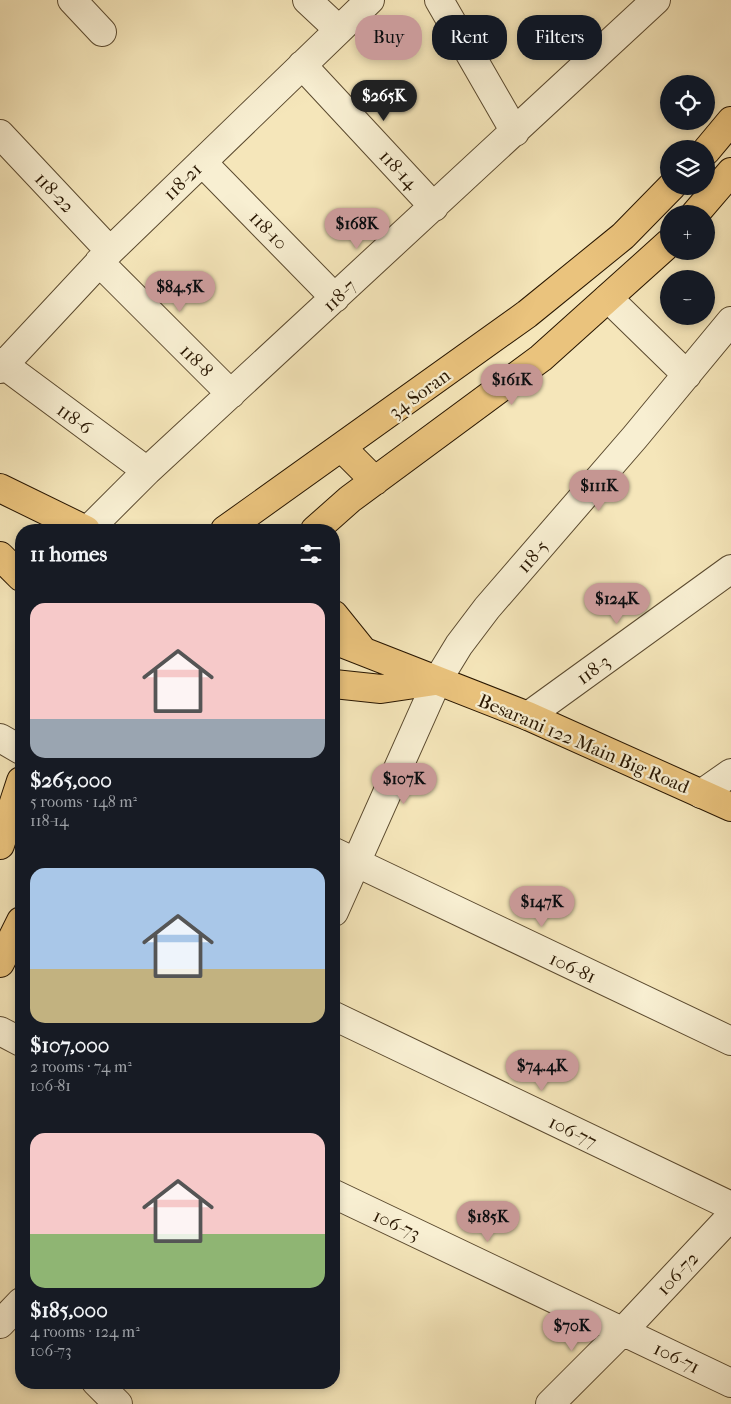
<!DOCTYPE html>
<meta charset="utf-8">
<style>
:root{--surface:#171b24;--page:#242831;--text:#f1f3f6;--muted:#9ea1a6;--accent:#c59692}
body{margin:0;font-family:"IM FELL French Canon",serif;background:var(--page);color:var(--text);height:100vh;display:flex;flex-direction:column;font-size:19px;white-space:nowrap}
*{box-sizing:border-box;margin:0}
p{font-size:16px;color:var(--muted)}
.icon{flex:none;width:28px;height:28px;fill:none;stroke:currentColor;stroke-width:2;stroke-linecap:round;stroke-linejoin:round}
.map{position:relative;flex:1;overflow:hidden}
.panel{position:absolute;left:15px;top:524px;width:325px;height:865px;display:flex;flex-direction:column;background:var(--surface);border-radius:20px;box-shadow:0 2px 8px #0003}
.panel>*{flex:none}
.hud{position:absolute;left:355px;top:15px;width:300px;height:45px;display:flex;gap:10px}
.tools{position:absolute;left:660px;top:75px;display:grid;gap:10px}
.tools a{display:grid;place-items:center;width:55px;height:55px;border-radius:50%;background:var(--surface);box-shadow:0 2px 8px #0003;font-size:25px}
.price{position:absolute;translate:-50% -42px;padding:0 11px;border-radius:18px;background:var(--accent);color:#111;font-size:16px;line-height:32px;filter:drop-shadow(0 1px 2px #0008)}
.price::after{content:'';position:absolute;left:50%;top:30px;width:15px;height:11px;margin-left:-8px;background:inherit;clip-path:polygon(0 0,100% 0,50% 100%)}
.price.active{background:#222;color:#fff}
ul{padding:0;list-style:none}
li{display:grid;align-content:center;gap:10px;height:265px;padding:0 15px}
li span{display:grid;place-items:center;height:155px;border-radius:15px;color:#555}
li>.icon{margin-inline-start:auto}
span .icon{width:90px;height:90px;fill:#fffc;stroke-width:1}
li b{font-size:21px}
h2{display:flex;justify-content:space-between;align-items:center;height:60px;padding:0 15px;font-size:21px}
.chip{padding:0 18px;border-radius:20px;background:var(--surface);box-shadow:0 2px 8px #0003;font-size:18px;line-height:45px}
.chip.active{background:var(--accent);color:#111}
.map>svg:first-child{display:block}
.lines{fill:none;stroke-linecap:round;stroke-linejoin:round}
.minor-casing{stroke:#5b4a2f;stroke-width:30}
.major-casing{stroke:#281601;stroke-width:30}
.minor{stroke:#f8efd2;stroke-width:28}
.major{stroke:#eac37d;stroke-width:28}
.labels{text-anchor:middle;stroke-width:4.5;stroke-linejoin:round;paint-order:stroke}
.street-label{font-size:19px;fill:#281601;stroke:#f8efd2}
</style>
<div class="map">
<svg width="731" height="1404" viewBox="0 0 731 1404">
<rect width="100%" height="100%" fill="#f5e6ba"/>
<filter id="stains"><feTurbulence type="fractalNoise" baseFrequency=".004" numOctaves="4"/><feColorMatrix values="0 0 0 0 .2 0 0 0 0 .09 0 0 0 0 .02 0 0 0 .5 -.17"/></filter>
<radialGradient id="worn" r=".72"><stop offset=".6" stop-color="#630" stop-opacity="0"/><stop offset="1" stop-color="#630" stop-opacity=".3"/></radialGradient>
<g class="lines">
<g class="minor-casing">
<path id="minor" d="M72,0L102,32
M307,0L339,30
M439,0L515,132
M302,65L434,207
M0,134L110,251
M202,162L335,298
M99,262L231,394
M608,298L687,375
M0,362L147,471
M0,369L110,251L370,0
M88,530L147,471L656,0
M528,716L731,569
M0,738L21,750
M701,794L731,773
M334,852L731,1041
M334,912L437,681L459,645L487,608L635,437L731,321
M334,1016L731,1206
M0,1031L21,1042
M334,1194L731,1383
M0,1324L21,1302
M96,1382L118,1404
M550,1404L623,1331L731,1216"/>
</g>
<g class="major-casing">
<path id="major" d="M706,151L731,121
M695,214L731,172
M342,448L375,481
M0,488L86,530
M225,530L527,314L623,236L672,186
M315,530L350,499L541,358L669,243
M0,556L21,577
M334,615L363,651
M334,640L528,716L731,807
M334,684L381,689L435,681
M0,845L21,781
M0,963L21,921"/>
</g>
<use href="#minor" class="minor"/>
<use href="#major" class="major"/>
</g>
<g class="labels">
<g class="street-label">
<text transform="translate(399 169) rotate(47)" y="7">118-14</text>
<text transform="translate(182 181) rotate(-44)" y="7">118-21</text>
<text transform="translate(55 192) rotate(47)" y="7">118-22</text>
<text transform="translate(269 230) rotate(46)" y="7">118-10</text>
<text transform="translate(339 295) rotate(-43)" y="7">118-7</text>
<text transform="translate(197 360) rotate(45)" y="7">118-8</text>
<text transform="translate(419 393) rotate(-36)" y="7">34 Soran</text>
<text transform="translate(75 418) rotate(36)" y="7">118-6</text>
<text transform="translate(532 556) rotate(-49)" y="7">118-5</text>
<text transform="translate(593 669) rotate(-36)" y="7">118-3</text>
<text transform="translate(584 743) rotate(23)" y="7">Besarani 122 Main Big Road</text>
<text transform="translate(573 967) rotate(25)" y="7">106-81</text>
<text transform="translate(573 1131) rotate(26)" y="7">106-77</text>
<text transform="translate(397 1224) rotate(25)" y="7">106-73</text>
<text transform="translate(677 1273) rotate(-47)" y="7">106-72</text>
<text transform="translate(677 1357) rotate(26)" y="7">106-71</text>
</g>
</g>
<rect width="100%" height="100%" filter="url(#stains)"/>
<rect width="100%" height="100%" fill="url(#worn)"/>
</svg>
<div class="tools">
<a><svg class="icon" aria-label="locate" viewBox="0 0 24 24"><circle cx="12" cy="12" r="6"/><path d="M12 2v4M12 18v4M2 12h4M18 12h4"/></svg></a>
<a><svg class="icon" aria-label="layers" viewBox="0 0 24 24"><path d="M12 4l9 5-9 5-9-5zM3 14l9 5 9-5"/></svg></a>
<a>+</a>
<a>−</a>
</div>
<b class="price active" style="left:384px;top:122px">$265K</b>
<b class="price" style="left:357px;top:250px">$168K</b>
<b class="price" style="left:180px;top:313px">$84.5K</b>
<b class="price" style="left:512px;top:406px">$161K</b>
<b class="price" style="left:599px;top:512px">$111K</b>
<b class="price" style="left:617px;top:625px">$124K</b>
<b class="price" style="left:404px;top:805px">$107K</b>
<b class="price" style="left:542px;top:928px">$147K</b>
<b class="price" style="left:542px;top:1092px">$74.4K</b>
<b class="price" style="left:488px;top:1243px">$185K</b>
<b class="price" style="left:572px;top:1352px">$70K</b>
<div class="hud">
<a class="chip active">Buy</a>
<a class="chip">Rent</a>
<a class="chip">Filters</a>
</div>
<section class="panel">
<h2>11 homes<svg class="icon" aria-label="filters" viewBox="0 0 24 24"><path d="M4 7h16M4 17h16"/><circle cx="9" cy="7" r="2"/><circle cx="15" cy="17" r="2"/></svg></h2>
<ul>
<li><span style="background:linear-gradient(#f6c9c9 75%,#9aa5b1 0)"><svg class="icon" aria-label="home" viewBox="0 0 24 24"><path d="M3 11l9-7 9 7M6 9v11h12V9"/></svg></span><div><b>$265,000</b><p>5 rooms · 148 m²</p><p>118-14</p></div></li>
<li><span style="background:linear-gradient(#a9c7e8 65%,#c2b280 0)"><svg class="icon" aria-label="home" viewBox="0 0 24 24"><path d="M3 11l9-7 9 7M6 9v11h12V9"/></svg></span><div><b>$107,000</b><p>2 rooms · 74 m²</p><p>106-81</p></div></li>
<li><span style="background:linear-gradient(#f6c9c9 65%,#8fb573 0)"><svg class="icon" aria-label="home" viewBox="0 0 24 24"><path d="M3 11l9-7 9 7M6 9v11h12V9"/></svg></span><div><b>$185,000</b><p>4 rooms · 124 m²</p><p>106-73</p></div></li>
</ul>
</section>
</div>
